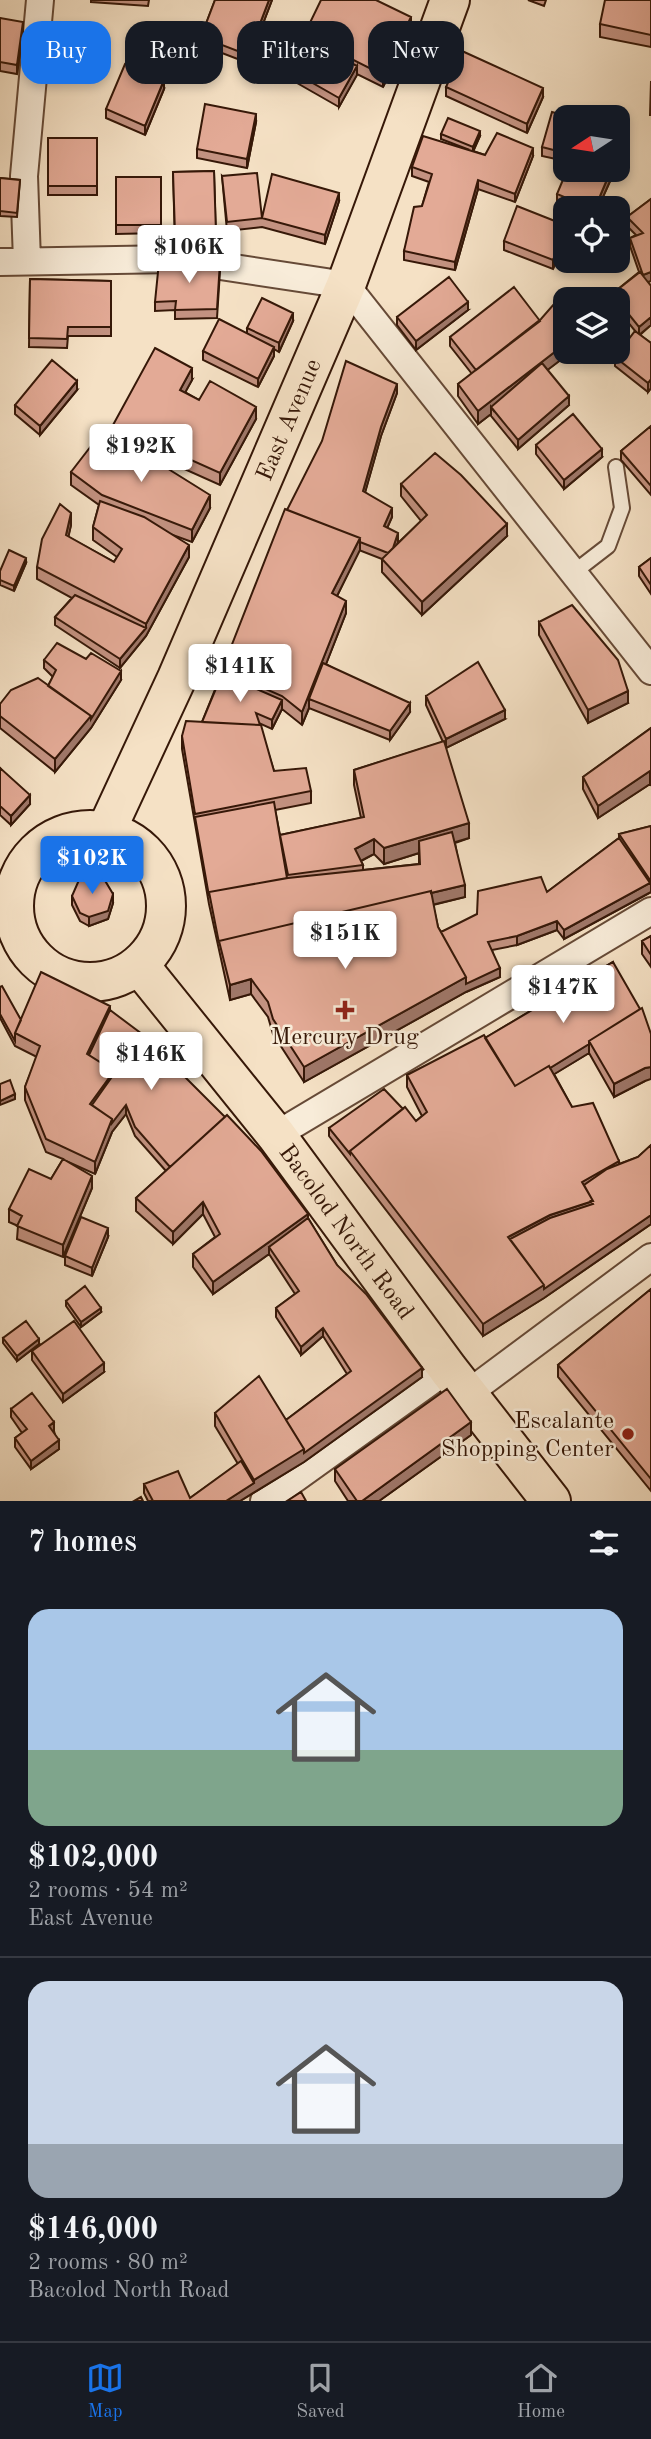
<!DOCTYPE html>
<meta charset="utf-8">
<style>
:root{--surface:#171b24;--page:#242831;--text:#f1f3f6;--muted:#9ea1a6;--line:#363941;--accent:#1a73e8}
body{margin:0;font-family:"Old Standard TT",serif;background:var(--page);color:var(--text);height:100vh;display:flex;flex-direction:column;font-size:26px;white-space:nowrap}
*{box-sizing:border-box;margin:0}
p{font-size:23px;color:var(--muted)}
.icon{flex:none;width:38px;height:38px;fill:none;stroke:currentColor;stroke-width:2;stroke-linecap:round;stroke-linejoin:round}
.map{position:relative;height:1501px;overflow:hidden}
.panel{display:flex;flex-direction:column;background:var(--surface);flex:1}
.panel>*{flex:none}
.top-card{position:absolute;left:21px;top:21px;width:609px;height:63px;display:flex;gap:14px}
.needle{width:46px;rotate:258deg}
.controls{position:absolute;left:553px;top:105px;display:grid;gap:14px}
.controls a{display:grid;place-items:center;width:77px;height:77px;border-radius:14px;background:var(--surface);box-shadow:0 4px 10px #0003;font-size:35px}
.price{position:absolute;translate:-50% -60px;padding:0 16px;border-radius:7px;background:#fff;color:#222;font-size:23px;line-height:46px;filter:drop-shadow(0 2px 4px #0008)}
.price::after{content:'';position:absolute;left:50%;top:42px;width:21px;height:16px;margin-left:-10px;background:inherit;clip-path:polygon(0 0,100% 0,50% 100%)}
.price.current{background:var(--accent);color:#fff}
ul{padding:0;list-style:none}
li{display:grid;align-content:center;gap:14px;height:371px;padding:0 28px}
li+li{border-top:2px solid var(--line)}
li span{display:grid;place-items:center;height:217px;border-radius:21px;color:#555}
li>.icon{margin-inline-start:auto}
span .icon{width:126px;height:126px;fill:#fffc;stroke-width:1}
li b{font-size:30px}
h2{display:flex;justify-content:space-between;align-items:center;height:84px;padding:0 28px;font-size:30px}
.tag{padding:0 24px;border-radius:21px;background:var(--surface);box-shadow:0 4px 10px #0003;font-size:24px;line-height:63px}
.tag.current{background:var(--accent);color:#fff}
.tab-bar{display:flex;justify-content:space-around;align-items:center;height:98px;border-top:2px solid var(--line);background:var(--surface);font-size:19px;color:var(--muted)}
.tab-bar a{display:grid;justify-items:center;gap:4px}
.tab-bar .current{color:var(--accent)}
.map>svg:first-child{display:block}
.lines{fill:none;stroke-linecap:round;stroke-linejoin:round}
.service-casing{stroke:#664a37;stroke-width:18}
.minor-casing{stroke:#664a37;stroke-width:30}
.primary-casing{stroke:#361808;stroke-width:42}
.trunk-casing{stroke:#361808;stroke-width:42}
.service{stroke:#f8ecd9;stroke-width:14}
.minor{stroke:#f8ecd9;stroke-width:26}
.primary{stroke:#f5e1c5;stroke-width:38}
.trunk{stroke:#f5e1c5;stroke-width:38}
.wall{fill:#c39281;stroke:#361808;stroke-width:2;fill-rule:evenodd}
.shaded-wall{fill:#9f7769;stroke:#361808;stroke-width:2}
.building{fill:#e3aa96;stroke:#361808;stroke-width:2}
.poi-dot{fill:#8f2418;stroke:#f8ecd9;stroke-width:2.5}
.labels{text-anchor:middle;stroke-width:5;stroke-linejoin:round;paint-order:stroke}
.street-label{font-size:24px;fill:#361808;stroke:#f8ecd9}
.poi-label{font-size:24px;fill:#361808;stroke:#f8ecd9}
</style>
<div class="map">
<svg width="651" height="1501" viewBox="0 0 651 1501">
<rect width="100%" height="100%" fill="#f5e1c5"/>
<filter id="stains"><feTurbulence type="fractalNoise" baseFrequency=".00286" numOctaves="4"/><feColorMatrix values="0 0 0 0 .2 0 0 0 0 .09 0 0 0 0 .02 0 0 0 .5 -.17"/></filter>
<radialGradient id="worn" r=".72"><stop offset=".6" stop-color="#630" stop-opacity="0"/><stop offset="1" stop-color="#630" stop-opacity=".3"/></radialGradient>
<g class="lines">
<g class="service-casing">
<path id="service" d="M573,573L608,546L622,508L616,467"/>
</g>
<g class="minor-casing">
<path id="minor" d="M27,261L24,176L40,0
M0,262L174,259L346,285L651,671
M276,1135L651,911
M467,1394L651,1257
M264,1501L448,1369"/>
</g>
<g class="primary-casing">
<g id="primary">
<path id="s1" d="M106,831L177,678L346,285L450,0"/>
</g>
</g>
<g class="trunk-casing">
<g id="trunk">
<circle cx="90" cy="906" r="76"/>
<path id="s2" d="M139,965L276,1135L448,1369L551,1501"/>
</g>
</g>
<use href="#service" class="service"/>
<use href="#minor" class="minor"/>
<use href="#primary" class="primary"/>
<use href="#trunk" class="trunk"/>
</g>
<path class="wall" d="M91,0H149L148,6L91,2Z
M215,0H272L248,63L201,45V37Z
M528,0H546L544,6Z
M651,0V47L600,37V24Z
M0,18L23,31L17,74L0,71Z
M411,30L383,87L357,74L339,107L290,79V70L304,39V35Z
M446,87L543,97L527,133L446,96Z
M164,89L145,135L106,118V109Z
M565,117V161L542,156V147Z
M256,122L247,168L197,158V149Z
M441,134L480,136L473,151L485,155L533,156L515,202L478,189L455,270L404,260V251L422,206L429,182L412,176V167L467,149L441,139Z
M48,138H97V195H48Z
M214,171L216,241L175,242L173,172Z
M222,176L262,218L339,201L325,244L262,227L227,231Z
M116,177H161V233L116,234Z
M0,178L20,180L17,217L0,216Z
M611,179L598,208H569L557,203V194Z
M651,199L648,282L651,286V325L640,335L651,343V388L648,392L615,366V357L636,332L618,310V299H612V294L639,272L630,246V238L636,235L627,226V217Z
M565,225V239L553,269L504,250V241Z
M220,271L217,318L175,319V310L155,311V302Z
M30,279L111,281V336H68L67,348L29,347Z
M468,310L416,350L397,325V317Z
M293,321L279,352L274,349V356L258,387L203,360V351L247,333V328Z
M540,321L571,352L547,370L569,405L518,449L491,416V414L478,424L458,396V384L472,374L450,346V337Z
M192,380L185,392L199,400L256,419L220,485L113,437V425Z
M77,390L40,435L15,414V405Z
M397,393L381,436L365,492L392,517L387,528L398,542L397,544L421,521L401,496V484L507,536L422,615L382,572V559L359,550L337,596L346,613L326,664L410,712L390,740L309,708L302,725L282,709L272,729L259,723L274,771L311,791V803L275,810L280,835L361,818L354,785V770L443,742L426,705V696L505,719L446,748L444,744L469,838L455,843L465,897L433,905L438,927L441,932L547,892L619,838V834L651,826V892L564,939L557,930L517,945L492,950L500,977L466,992L304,1082L273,1034L268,1017L251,994L230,1000L209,904L182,749V736L202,722L287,510ZM419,853V864L363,870V865L361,861L374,854L384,864Z
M651,426V495L621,460V451Z
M536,445L602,457L564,489L536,454Z
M71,472L210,508L192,542L173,535L189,557L146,636L120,668L55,625V617L72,598L37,579V567L71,525L68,537L114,562L117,557L93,540V527L99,505L71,485Z
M651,558V594L639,576V567Z
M26,563L14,591L0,585V571Z
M539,622L628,703L588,723L539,635Z
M44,660L121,680L91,728L55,772L0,728V704L48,686L53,677L44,668Z
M651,728V785L650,784L598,818L583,789V777Z
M0,768L30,804L11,825L0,815Z
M72,896L113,903L108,919L89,926L80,921L72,905Z
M651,936V967L642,954V941Z
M613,962L645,1081L614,1097L589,1053L554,1074L572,1107L619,1164L638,1157L651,1145V1224L544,1298L483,1336L329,1136V1128L416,1121L422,1116L407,1087V1075L485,1038Z
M0,987L21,1020L110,1010L308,1218L337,1265L422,1377L304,1462L240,1501H148L144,1493V1484L190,1498L238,1464L215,1426V1413L286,1420L347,1374L323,1336L301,1355L276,1317V1308L295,1294L269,1254L213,1294L193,1267V1254L215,1237L203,1214L173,1244L136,1211V1198L166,1171L135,1136L126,1114L112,1132L95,1174L66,1161L92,1188L63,1257L17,1239L18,1226L9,1222V1209L51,1179L63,1159L46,1152L25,1100V1087L37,1057L15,1046L0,1018Z
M108,1237L92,1276L65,1265V1256Z
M651,1289V1491L558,1377V1365Z
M66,1301L101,1312L81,1327L66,1306Z
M3,1338L39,1344L17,1361L3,1343Z
M32,1351L104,1372L63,1402L32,1360Z
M11,1409L54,1431L59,1449L31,1469L15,1447V1438L22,1433L11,1417Z
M471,1435L379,1501H348L335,1481V1469Z"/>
<path class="shaded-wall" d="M269,0H272L248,63V55Z
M411,17V30L383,87V75Z
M23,22V31L17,74V65Z
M357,66V75L339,107V98Z
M164,80V89L145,135V126Z
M543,88V97L527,133V124Z
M256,114V122L247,168V159Z
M480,131V136L473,152V147Z
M533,148V156L515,202V194Z
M611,170V179L598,208H595Z
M478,180V189L455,270V262Z
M339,193V201L325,244V235Z
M565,230V239L553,269V260Z
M651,272V281L643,284V275Z
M468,302V310L416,350V341Z
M293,313V321L279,352V343Z
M651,317V325L639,335V327Z
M565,344V352H571L494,411L491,407V414L478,424V411Z
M274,347V356L258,387V379Z
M192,368V380L180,402V390Z
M651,379V388L648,392V383Z
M77,381V390L40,435V426Z
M397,384V393L381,436L363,500V491L381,427Z
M569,396V405L518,449V440Z
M256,407V419L220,485V473Z
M602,449V457L564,489V480Z
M210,495V508L192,542V530Z
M392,508V517L384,535V526Z
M71,513V525L66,548V535Z
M507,524V536L422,615V602Z
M398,533V542L391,563V554Z
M360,538V550L332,606V593Z
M189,545V557L146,636L120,668V659L146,628V624Z
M26,558V563L14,591V586Z
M346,601V613L312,700L309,699V708L302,725V712Z
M121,671V680L91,728L55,772V759Z
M628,691V703L588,723V710Z
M282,700V709L272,729V720Z
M410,703V712L390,740V731Z
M505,710V719L446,748V739Z
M650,771V784L598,818V806Z
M30,795V804L11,825V816Z
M469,823V838L419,853V841V853L384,864V848Z
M374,839V854L355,864V849Z
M651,879V892L564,939V930L650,883V880Z
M465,885V897L223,955L220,943Z
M113,894V903L108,919L89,926V917Z
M557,921V930L517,945V936Z
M500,968V977L466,992L304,1082V1067L466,977Z
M251,979V994L230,1000V985Z
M110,1006V1019L87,1058V1054Z
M589,1044V1053L515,1098V1089Z
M651,1067V1079L645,1081L614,1097V1084L645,1068Z
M114,1071V1083L94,1111L90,1104Z
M15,1094V1099L0,1105V1101Z
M126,1105V1114L112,1132L95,1174V1162L112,1119Z
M619,1161V1173L586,1192L582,1182Z
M92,1176V1188L63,1257V1245Z
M593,1201V1213L508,1249V1237L550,1215Z
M203,1202V1214L173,1244V1232Z
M308,1214V1226L269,1247V1254L213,1294V1282Z
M651,1215V1224L544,1298L483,1336V1324Z
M108,1228V1237L92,1276V1268Z
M101,1308V1312L81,1327V1322Z
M323,1328V1336L301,1355V1347Z
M39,1339V1344L17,1361V1356Z
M104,1363V1372L63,1402V1394Z
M422,1368V1377L304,1462L240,1501H226L254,1483V1480Z
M54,1422V1431L49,1434V1426Z
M471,1422V1435L379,1501H362Z
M59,1440V1449L31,1469V1461Z"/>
<path class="building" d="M215,0H269L248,55L201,37Z
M321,0H376L411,17L383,75L304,35Z
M605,0H651V35L600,24Z
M0,18L23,22L17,65L0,62Z
M304,39L357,66L339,98L290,70Z
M462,51L543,88L527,124L446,87Z
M125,64L164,80L145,126L106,109Z
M651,81V115H650Z
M205,104L256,114L247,159L197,149Z
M552,112L570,117H565V153L542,147Z
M448,118L480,131L473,147L441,134Z
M497,133L533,148L515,194L478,180L455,262L404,251L414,207L422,206L432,174L412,167L423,136L485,155Z
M48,138H97V186H48Z
M567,170H611L595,208H590L557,194Z
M214,171L216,233L175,234L173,172Z
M257,173L262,218L272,174L339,193L325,235L262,218L227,222L222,176Z
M116,177H161V225H116Z
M0,178L20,180L17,213L0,211Z
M651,199V272L643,275L630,238L643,233L627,217Z
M517,206L565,225V230L553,260L504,241Z
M159,262H220L217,309L175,310L176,301L155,302Z
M640,272L651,286V317L639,327L618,301V299H616L612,294Z
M449,277L468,302L416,341L397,317Z
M30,279L111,281V327H68L67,339L29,338Z
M514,287L540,321L476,370L450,337Z
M262,298L293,313L279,343L247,328Z
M554,304L565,318V344L478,411L458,384L541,319Z
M219,319L274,347L258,379L203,351Z
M635,331L651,343V379L648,383L615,357Z
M155,348L192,368L180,390L199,400L210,381L256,407L220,473L113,425Z
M52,360L77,381L40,426L15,405Z
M346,361L397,384L381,427L363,491L392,508L384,526L398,533L393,548L388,553L360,542V538L287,510L322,441Z
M542,363L569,396L518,440L491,407Z
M573,414L602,449L564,480L536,445Z
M651,426V486L621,451Z
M98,437L125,454L133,447L210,495L192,530L102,495L71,472Z
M435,453L461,475L507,524L422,602L382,559L427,515L401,484Z
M100,501L144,517L189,545L146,624L37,567L42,539L60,504L71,513L66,535L114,562L122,549L93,527Z
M285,509L360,538L332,593L346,601L302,712L282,696L222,670Z
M9,550L26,558L14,586L0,580V571Z
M651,558V585L639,567Z
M75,595L146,628L120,659L55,617Z
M572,605L618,660L628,691L588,710L539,622Z
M57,643L86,659L91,653L121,671L91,719V716L48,686L56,670L44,660Z
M478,662L505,710L446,739L426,696Z
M323,663L410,703L390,731L309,699Z
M222,674L282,700L272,720L256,713L260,725L202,722Z
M38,678L91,716L55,759L0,716V704L11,690Z
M186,721L261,725L274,771L306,768L311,791L195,814L182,736Z
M651,728V773L650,771L598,806L583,777Z
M444,741L469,823L384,848L374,839L355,849L363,865L288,875L280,835L364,817L354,770Z
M0,768L30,795L11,816L0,806Z
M274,802L287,878L209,892V896L195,817Z
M651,826V879L650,880L619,834Z
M452,832L465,885L431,893V891L219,941V943L209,892L288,878L420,864L419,841Z
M619,838L650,883L564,930L557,921L517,936L488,942L500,968L466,984V977L441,932L477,914L478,891L541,877L547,892Z
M87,876L104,879L113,894L108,911L89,917L80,913L72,896L79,880Z
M431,891L438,927L466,977L304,1067L273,1019L268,1002L251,979L230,985L219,941Z
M651,936V955L642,941Z
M613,962L640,1009L589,1041V1044L550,1068L549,1066L515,1086L485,1038Z
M41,972L110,1006L87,1054L114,1071L90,1104L112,1119L95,1162L46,1139L25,1087L40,1046L15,1033Z
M2,986L21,1020L15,1033V1041L0,1014V987Z
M642,1008L651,1034V1067L645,1068L614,1084L589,1041Z
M110,1010L142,1034L225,1117L170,1167L135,1127L126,1105L112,1123V1119L92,1105L114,1074V1071L89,1055Z
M484,1035L515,1086L549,1066L572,1107L593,1103L619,1161L582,1182L593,1201L550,1215L508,1237L544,1285L483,1324L350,1151L405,1107L416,1121L427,1112L407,1075Z
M10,1080L15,1094L0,1101V1084Z
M384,1089L403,1109L350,1151V1154L329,1128Z
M227,1115L261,1151L308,1214L213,1282L193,1254L220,1234L203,1202L173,1232L136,1198Z
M651,1145V1215L544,1289V1285L510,1239L550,1218L593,1204L591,1201H593L584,1185L607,1169L638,1157Z
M63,1159L92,1176L63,1245L17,1226L22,1216L9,1209L29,1169L51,1179Z
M81,1217L108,1228L92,1268L65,1256Z
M308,1218L337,1265L366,1294L422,1368L304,1453V1449L286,1420L351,1371L323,1328L301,1347L276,1308L299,1291L269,1247Z
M85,1286L101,1308L81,1322L66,1301Z
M651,1289V1479L558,1365Z
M26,1321L39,1339L17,1356L3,1338Z
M74,1321L104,1363L63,1394L32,1351Z
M259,1376L304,1449L254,1480L215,1413Z
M447,1389L471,1422L362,1501H357L335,1469Z
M32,1393L54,1422L49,1426L59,1440L31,1461L15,1438L27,1429L11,1409Z
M241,1461L254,1483L226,1501H153L144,1484L178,1471L190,1498Z
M301,1492L306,1501H287Z
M141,1497L143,1501H134Z"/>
<g class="poi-dot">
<path d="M341.5 999.5h7v7h7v7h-7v7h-7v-7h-7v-7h7z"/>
<circle cx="628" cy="1434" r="7"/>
</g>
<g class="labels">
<g class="street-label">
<text dy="8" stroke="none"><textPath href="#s1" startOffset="450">East Avenue</textPath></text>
<text dy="8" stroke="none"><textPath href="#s2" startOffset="338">Bacolod North Road</textPath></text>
</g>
<g class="poi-label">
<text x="345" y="1044">Mercury Drug</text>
<text x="614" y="1428" text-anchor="end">Escalante<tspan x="614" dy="28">Shopping Center</tspan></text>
</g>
</g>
<rect width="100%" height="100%" filter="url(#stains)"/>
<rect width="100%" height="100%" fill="url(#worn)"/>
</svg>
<div class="controls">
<a><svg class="needle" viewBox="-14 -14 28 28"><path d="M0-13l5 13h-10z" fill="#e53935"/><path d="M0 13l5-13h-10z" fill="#9ea1a6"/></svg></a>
<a><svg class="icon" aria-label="locate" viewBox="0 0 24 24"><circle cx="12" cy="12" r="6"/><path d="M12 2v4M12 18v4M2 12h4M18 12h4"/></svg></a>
<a><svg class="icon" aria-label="layers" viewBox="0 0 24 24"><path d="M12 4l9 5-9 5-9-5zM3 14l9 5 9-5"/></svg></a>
</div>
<b class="price" style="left:189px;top:285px">$106K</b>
<b class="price" style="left:141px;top:484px">$192K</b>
<b class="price" style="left:240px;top:704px">$141K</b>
<b class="price current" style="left:92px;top:896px">$102K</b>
<b class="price" style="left:345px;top:971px">$151K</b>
<b class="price" style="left:563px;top:1025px">$147K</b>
<b class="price" style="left:151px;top:1092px">$146K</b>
<div class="top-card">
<a class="tag current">Buy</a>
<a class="tag">Rent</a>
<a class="tag">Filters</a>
<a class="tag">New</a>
</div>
</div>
<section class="panel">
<h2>7 homes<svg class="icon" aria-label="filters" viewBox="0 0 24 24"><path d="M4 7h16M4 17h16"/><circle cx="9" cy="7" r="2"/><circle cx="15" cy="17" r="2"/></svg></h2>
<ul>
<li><span style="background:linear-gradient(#a9c7e8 65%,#7fa58c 0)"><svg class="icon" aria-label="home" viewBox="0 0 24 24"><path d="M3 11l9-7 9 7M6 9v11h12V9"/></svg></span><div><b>$102,000</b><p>2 rooms · 54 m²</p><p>East Avenue</p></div></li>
<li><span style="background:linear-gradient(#c9d6e8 75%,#9aa5b1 0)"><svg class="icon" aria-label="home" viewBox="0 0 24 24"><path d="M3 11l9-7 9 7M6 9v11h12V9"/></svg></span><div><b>$146,000</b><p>2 rooms · 80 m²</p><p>Bacolod North Road</p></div></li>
</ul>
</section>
<nav class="tab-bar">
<a class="current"><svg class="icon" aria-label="map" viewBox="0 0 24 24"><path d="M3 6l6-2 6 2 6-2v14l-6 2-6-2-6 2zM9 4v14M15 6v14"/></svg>Map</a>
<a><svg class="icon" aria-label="saved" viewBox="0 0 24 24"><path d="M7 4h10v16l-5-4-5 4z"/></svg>Saved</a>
<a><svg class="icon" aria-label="home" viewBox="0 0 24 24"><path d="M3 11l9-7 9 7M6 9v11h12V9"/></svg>Home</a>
</nav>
